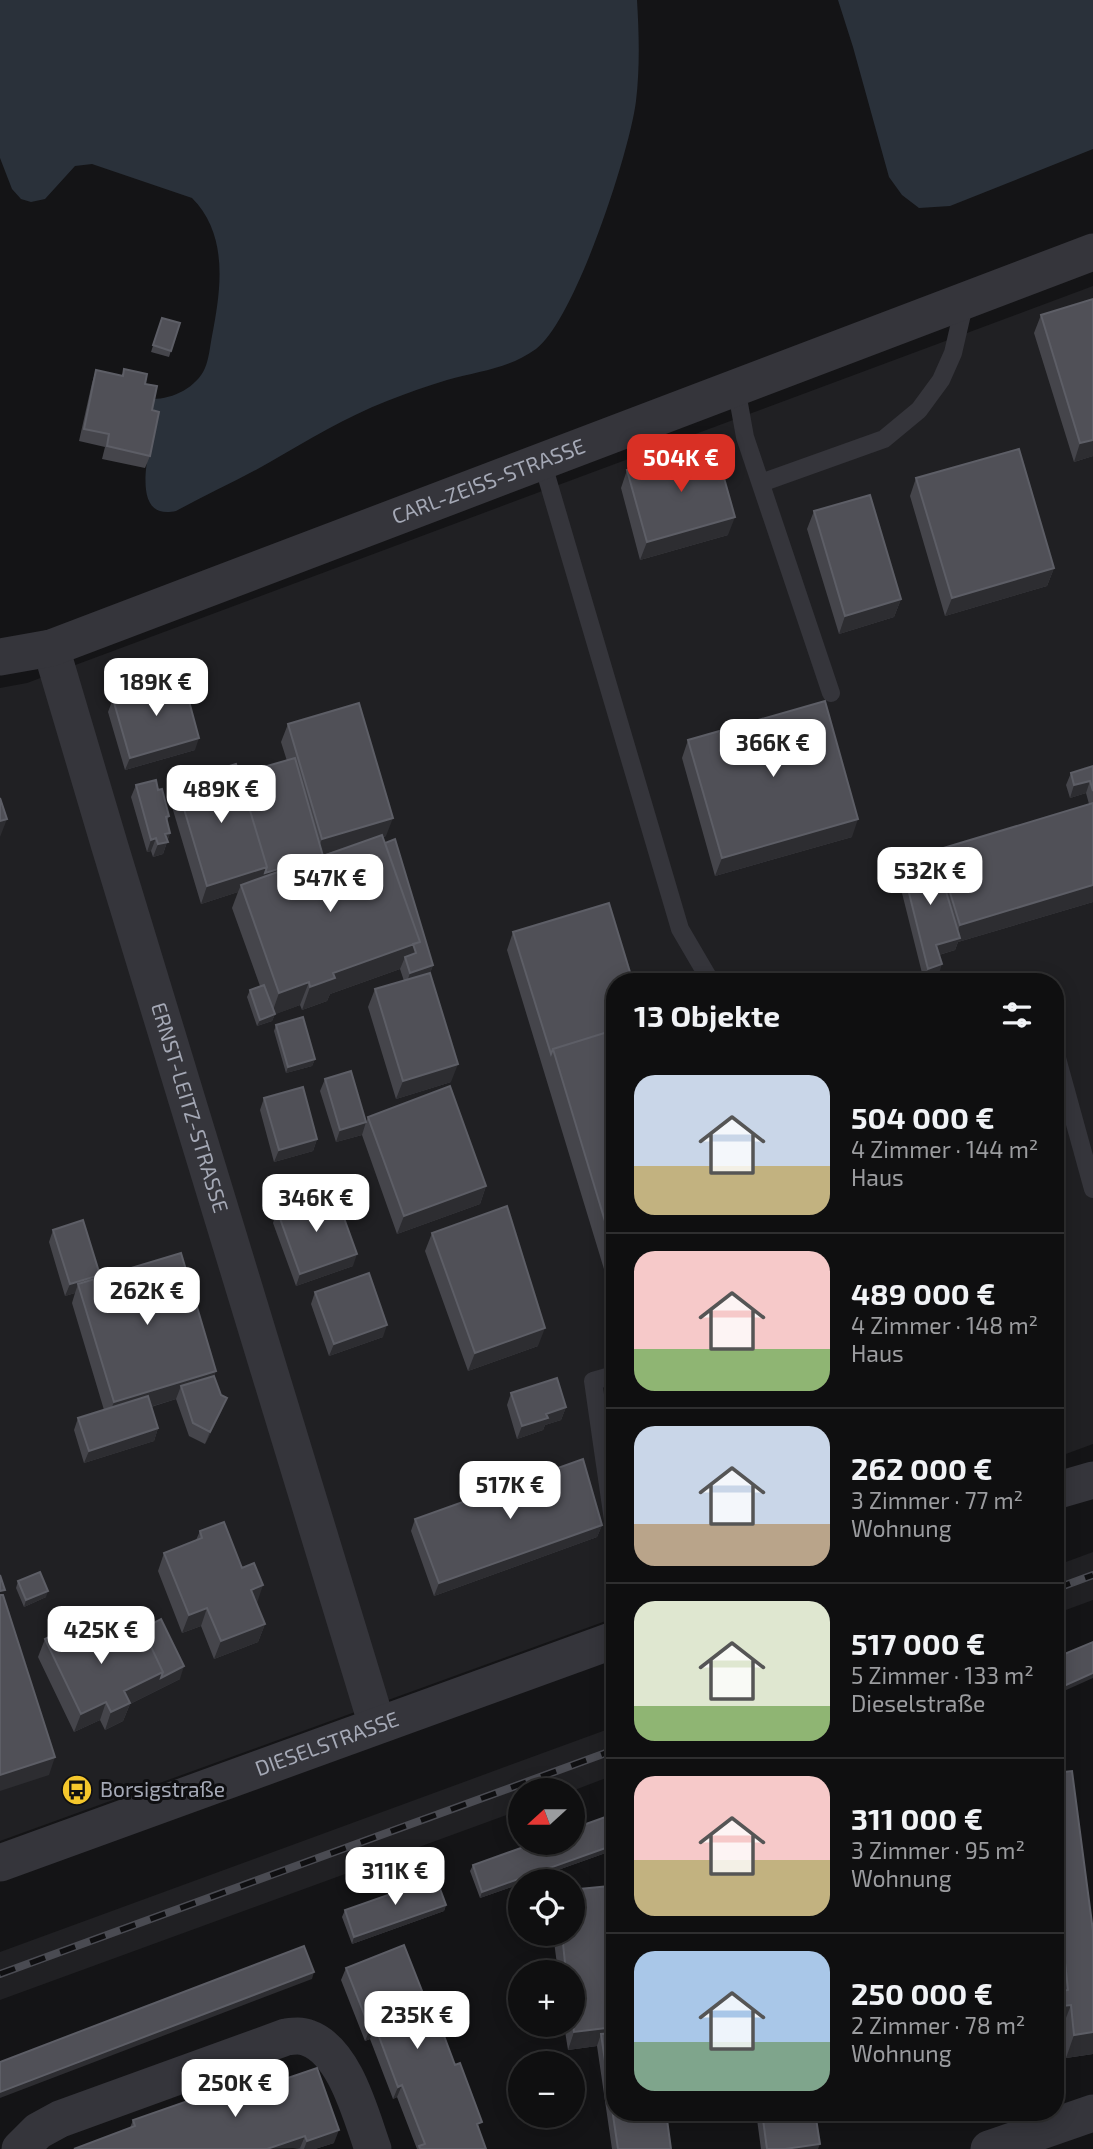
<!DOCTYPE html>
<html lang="de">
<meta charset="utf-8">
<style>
:root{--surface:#0f0f10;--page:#1d1d1e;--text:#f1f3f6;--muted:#9b9c9f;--line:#2f2f30;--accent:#d93025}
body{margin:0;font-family:"Exo 2",sans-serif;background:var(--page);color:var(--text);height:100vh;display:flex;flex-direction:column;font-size:26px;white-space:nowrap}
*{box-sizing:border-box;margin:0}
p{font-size:23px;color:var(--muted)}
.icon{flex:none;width:38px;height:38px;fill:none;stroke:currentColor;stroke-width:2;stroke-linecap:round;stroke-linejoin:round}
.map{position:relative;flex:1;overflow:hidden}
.side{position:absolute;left:606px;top:973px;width:458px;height:1148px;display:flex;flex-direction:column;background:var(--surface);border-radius:28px;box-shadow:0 4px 18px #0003,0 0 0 2px var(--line)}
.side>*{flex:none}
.needle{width:46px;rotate:249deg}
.fabs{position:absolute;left:508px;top:1778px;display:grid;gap:14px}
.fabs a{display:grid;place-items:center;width:77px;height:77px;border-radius:50%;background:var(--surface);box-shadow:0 4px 18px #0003,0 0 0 2px var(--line);font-size:35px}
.price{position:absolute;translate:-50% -60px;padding:0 16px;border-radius:14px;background:#fff;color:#222;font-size:23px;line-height:46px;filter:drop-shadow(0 2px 4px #0008)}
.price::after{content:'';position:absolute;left:50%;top:42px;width:21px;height:16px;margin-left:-10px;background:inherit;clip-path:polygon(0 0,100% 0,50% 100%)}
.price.active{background:var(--accent);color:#fff}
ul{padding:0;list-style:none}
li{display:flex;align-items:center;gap:21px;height:175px;padding:0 28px}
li+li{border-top:2px solid var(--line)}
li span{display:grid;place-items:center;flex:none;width:196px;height:140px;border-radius:21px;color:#555}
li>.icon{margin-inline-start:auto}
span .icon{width:84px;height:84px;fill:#fffc;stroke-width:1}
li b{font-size:30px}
h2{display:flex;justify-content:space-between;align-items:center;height:84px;padding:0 28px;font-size:30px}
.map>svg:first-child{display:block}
.built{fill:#202023}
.water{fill:#2a313a}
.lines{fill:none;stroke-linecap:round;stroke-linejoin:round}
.service{stroke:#35353b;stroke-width:18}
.minor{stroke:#35353b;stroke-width:37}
.rail-casing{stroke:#4a4b52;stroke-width:8}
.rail{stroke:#0f0f11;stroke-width:5;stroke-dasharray:16;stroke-linecap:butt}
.wall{fill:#45454b}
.shaded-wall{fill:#2d2d31}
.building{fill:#505057;stroke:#5d5e66;stroke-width:2}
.labels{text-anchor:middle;stroke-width:6;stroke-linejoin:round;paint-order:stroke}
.street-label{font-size:21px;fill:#a5a9b6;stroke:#0f0f11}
.poi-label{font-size:21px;fill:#a5a9b6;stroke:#0f0f11;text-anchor:start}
</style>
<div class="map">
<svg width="1093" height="2149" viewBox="0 0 1093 2149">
<rect width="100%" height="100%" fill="#141416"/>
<path class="built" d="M1093,286V1444L1055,1458V982H614V1618L0,1841V688L27,683Z
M1093,1552V1600L1055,1614V1566Z
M614,1727V1775L572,1791L520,1790V1810L0,2000V1952Z"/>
<path class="water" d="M0,0H637C639,33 640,67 636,101C630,151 575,320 536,349C508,369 479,371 447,380C427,386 407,393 387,401C346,417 308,440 270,462C239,480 207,494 176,511C128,522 150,448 154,425L148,423L153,399C173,399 197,387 205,368C209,359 210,346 212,336C221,290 229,235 192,198L92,164L75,166L45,199L31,202L21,199L12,189L0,158Z
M838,0H1093V149L950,206L919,208L902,195L889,177L853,47Z"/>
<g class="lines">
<path class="service" d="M736,387L745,437L831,693
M542,461L680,929L711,982
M761,483L884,439L919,410L941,380L953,353L965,301
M1036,981V982
M1055,1051L1093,1189
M614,1375L593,1381L614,1527"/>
<g class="minor">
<path id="s1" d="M51,648L110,847L377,1725"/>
<path id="s2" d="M0,657L51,648L1093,252"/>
<path d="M1055,1491L1093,1480"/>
<path id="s3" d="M0,1863L614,1640"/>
<path d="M20,2149L38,2131L60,2119L286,2037C294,2036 301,2035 308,2038C345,2051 361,2116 373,2149"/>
<path d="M989,2149L1093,2113"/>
</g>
<g class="rail-casing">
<path id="rail" d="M1055,1589L1093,1575
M0,1974L614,1750"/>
</g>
<use href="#rail" class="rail"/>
</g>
<path class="wall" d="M1093,299V456L1074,462L1034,333L1041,315Z
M162,318L180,323L169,357L151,352Z
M124,369L145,384L152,410L150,456L145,468L102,459L105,447L79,441L92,383L96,370L122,376Z
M627,470L728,535L640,560L621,488Z
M916,478L1054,568L1047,586L945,616L910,496Z
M814,511L901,599L894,617L839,634L807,529Z
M131,688L195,750L125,770L108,712L113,699L128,695Z
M288,724L386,836L383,837L433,965L430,973L451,1082L396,1099L368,1007L375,989L404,981L400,969L330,994L327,1001L302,1010L300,1005L275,1014L272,1021L257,1026L247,997L250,990L260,986L232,908L238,892L201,904L170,800L176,782L239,774L287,761L281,742Z
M688,740L852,837L715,876L682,758Z
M1093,766V902L958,942L955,950L939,955L938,977L924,981L898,877L902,865L935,855L937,850L1089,804L1086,793L1070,798L1066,785L1071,773Z
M136,785L169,816L167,821L170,833L163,854L153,857L151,851L147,852L131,797Z
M513,932L614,982V1302L507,950Z
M276,1025L315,1059L312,1066L286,1073L274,1031Z
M325,1079L366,1122L368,1117L486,1186L480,1204L397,1234L362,1135L336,1142L320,1091Z
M264,1098L317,1139L313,1151L274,1162L260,1110Z
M277,1210L353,1266L296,1286L273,1223Z
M53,1230L98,1278L214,1376L222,1410L205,1444L189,1436L176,1399L151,1407L158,1428L154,1441L84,1463L74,1430L78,1418L104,1410L72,1303L75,1293L65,1296L49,1242Z
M432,1233L538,1346L468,1371L425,1251Z
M315,1292L383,1337L329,1356L311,1304Z
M511,1393L566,1407L561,1420L545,1425L543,1430L517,1439L507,1405Z
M415,1519L602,1525L597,1537L434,1596L411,1531Z
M200,1531L256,1603L265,1624L258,1642L214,1659L201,1626L182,1633L158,1571L164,1553L196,1540Z
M18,1581L46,1597L24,1607L16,1588Z
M138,1631L180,1679L130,1704L123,1721L105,1730L100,1720L74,1732L38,1657L45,1639L102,1652L136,1635Z
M1055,1773L1093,1931V2054L1066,2058L1062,2028L1055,2029V2006L1058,1999L1055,1985Z
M614,1814V1850L527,1881H520V1884L480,1898L470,1871L473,1865Z
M580,1889L614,2112L671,2149H612L597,2046L568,2050L564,2025H572V1972H558L553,1934H572L576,1899Z
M446,1905L444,1911L352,1944L342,1917L345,1910Z
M346,1968L428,2006L486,2149H417L397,2097L393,2099L370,2039L365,2041L341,1980Z
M285,2079L334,2143L315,2149H301L130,2128L133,2120L223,2094Z
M756,2112H815L818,2149H761Z"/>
<path class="shaded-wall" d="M1093,440V456L1074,462L1080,443Z
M735,517L728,535L640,560L647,542Z
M1054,568L1047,586L945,616L952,598Z
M901,599L894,617L839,634L845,616Z
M199,738L195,750L125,770L130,758Z
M1090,781L1086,793L1070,798L1074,785Z
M393,818L386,836L315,857L322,839Z
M7,819L0,837V821Z
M858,819L852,837L715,876L722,858Z
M170,833L163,854L153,857L158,844L165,834Z
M156,838L151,851L147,852L151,840Z
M323,857L261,886L265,873Z
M267,867L261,886L241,885L238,892L201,904L207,886Z
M1093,885V902L958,942L955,950L932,957L936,945L955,939L960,925Z
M420,942L412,965L405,957L400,969L330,994L327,1001L302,1010L310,987L333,973Z
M942,964L938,977L924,981L928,969Z
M433,965L429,977L406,985L410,973Z
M309,982L300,1005L271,1016L279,993Z
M275,1014L272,1021L257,1026L260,1020Z
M315,1059L312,1066L286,1073L288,1067Z
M458,1064L451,1082L396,1099L403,1081Z
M366,1122L362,1135L336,1142L340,1130Z
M317,1139L313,1151L274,1162L279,1150Z
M486,1186L480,1204L397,1234L404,1216Z
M357,1254L353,1266L296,1286L300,1274Z
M100,1275L95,1287L78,1284L75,1293L65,1296L70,1284Z
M387,1325L383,1337L329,1356L334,1344Z
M545,1328L538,1346L468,1371L475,1353Z
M216,1371L210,1389L181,1386L176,1399L107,1420L114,1402Z
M227,1398L222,1410L205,1444L210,1432Z
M566,1407L561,1420L545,1425L543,1430L517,1439L522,1426L546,1414Z
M158,1428L154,1441L84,1463L89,1451Z
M602,1525L597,1537L434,1596L439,1583Z
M263,1585L257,1603L251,1590Z
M48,1591L46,1597L24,1607L26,1600Z
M207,1608L201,1626L182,1633L189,1615Z
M265,1624L258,1642L214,1659L221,1641Z
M184,1666L180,1679L130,1704L123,1721L105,1730L111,1712L124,1691L163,1672Z
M1093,1673V1678L1055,1695V1690Z
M106,1702L100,1720L74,1732L81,1714Z
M55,1757L49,1775L0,1791V1775Z
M614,1845V1850L527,1881H520V1884L480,1898L482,1892Z
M446,1905L444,1911L352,1944L354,1937Z
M1065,1962L1056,1985H1055V1963Z
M314,1972L312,1979L0,2098V2092Z
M1071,2005L1062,2028L1055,2029L1063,2006Z
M375,2026L370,2039L365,2041L370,2029Z
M614,2027V2044L601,2034L597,2046L568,2050L574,2032Z
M1093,2032V2054L1066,2058L1074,2035Z
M402,2085L397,2097L393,2099L398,2087Z
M339,2130L334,2143L315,2149H304L307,2141Z
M305,2136L300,2148L267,2149Z
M820,2144L818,2149H785Z"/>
<path class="building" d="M1093,299V440L1080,443L1041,315Z
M162,318L180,323L171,351L153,345Z
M124,369L147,374L145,384L157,386L152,410L159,412L150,456L107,446L109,434L84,429L96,370L123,376Z
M715,446L735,517L647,542L627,470Z
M1019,449L1054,568L952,598L916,478Z
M870,495L901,599L845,616L814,511Z
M183,679L199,738L130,758L113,699L131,694V688L144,684L151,688Z
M825,701L858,819L722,858L688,740Z
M359,703L393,818L322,839L288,724Z
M295,758L323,856L265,873L267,867L239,774Z
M236,764L267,867L207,886L176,782Z
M1093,766V791L1090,781L1074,785L1071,773Z
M156,780L158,790L162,789L169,816L166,817L170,833L165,834L168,842L158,844L156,838L151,840L136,785Z
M0,798L7,819L0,821Z
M1093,803V885L960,925L937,850Z
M382,835L420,942L333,973L335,978L310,987L309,982L279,993L241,885Z
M395,839L433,965L410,973L405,957L416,953L413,944L420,942L385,843Z
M935,855L960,938L936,945L942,964L928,969L902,865Z
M609,903L633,982H614V1030L553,1049L551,1054L513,932Z
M430,973L458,1064L403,1081L375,989Z
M264,985L275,1014L260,1020L250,990Z
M303,1017L315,1059L288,1067L276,1025Z
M614,1030V1251L553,1049Z
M351,1071L366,1122L340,1130L325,1079Z
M450,1086L486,1186L404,1216L368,1117Z
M303,1087L317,1139L279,1150L264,1098Z
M315,1197L340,1207L357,1254L300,1274L277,1210Z
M507,1206L545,1328L475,1353L432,1233Z
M83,1220L100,1275L70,1284L53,1230Z
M181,1253L216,1371L114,1402L78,1284Z
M369,1273L387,1325L334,1344L315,1292Z
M214,1376L221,1395L227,1398L210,1432L193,1423L181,1386Z
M557,1378L566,1407L546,1414L548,1418L522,1426L511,1393Z
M148,1396L158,1428L89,1451L78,1418Z
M583,1459L602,1525L439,1583L415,1519Z
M224,1522L242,1568L254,1563L263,1585L251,1590L265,1624L221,1641L207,1608L189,1615L164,1553L202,1538L200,1531Z
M40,1572L48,1591L26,1600L18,1581Z
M0,1575L5,1590L0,1591Z
M0,1595H3L55,1757L0,1775Z
M86,1619L102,1652L144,1632L163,1672L124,1691L130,1703L111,1712L106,1702L81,1714L45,1639Z
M161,1619L184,1666L161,1678L163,1672L144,1632L140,1634L138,1631Z
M1093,1642V1673L1055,1690V1658Z
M1072,1771L1093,1931V2032L1074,2035L1071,2005L1063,2006L1061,1991L1068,1990L1065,1962L1055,1963V1773Z
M614,1814V1845L482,1892L473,1865L535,1843H572V1829Z
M436,1878L446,1905L354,1937L345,1910Z
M609,1886L614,1924V2027L574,2032L572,2018V1972H566L562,1934H572V1899L581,1898L580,1889Z
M404,1945L428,2006L432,2004L455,2065L460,2063L482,2122L477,2124L486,2149H420L419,2146L425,2144L402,2085L398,2087L375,2026L370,2029L346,1968Z
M304,1946L314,1972L0,2092V2062Z
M614,2033V2112H666L671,2149H618L601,2034Z
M317,2068L339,2130L307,2141L305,2136L267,2149H74L135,2126L133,2120L222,2089L223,2094L283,2074L285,2079Z
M762,2112H815L820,2144L785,2149H767Z"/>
<defs>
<g id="bus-disc" transform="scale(1.575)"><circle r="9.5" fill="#f5c72c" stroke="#0f0f11"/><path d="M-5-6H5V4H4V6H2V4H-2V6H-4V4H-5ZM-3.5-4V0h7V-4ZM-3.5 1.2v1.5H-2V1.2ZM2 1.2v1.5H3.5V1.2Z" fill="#111"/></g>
</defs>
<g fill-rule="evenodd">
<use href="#bus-disc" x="77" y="1790"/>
</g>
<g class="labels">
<g class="street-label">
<text dy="7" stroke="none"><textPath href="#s2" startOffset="520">CARL-ZEISS-STRASSE</textPath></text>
<text dy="7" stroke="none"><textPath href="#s1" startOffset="480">ERNST-LEITZ-STRASSE</textPath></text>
<text dy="7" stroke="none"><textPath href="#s3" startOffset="348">DIESELSTRASSE</textPath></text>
</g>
<g class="poi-label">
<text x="100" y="1797">Borsigstraße</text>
</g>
</g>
</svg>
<div class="fabs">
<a><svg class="needle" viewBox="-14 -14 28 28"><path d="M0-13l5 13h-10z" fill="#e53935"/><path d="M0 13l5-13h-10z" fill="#9b9c9f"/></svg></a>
<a><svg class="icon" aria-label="locate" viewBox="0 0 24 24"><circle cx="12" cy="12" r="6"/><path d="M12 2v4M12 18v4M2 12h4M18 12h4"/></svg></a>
<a>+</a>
<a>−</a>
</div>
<b class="price active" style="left:681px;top:494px">504K €</b>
<b class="price" style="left:156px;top:718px">189K €</b>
<b class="price" style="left:773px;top:779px">366K €</b>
<b class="price" style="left:221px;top:825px">489K €</b>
<b class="price" style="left:930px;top:907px">532K €</b>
<b class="price" style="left:330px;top:914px">547K €</b>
<b class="price" style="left:316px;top:1234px">346K €</b>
<b class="price" style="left:147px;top:1327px">262K €</b>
<b class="price" style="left:510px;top:1521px">517K €</b>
<b class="price" style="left:101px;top:1666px">425K €</b>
<b class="price" style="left:395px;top:1907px">311K €</b>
<b class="price" style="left:417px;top:2051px">235K €</b>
<b class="price" style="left:235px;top:2119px">250K €</b>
<section class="side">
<h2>13 Objekte<svg class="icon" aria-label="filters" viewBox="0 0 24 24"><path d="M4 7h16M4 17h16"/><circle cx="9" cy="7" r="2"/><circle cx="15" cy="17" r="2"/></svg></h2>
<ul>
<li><span style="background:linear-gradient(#c9d6e8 65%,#c2b280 0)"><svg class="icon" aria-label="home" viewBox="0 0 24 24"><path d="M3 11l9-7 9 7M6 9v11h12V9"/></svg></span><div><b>504 000 €</b><p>4 Zimmer · 144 m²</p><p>Haus</p></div></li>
<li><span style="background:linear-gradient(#f6c9c9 70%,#8fb573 0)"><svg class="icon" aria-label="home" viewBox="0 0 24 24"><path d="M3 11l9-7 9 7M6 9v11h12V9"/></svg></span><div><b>489 000 €</b><p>4 Zimmer · 148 m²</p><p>Haus</p></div></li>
<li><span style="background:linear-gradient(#c9d6e8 70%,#b9a48a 0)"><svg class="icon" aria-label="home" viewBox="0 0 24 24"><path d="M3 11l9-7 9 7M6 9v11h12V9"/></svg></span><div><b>262 000 €</b><p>3 Zimmer · 77 m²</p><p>Wohnung</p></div></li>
<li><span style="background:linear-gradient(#dfe7d0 75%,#8fb573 0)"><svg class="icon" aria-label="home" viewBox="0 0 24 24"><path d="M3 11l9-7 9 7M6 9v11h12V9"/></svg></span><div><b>517 000 €</b><p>5 Zimmer · 133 m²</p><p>Dieselstraße</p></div></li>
<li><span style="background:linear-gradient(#f6c9c9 60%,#c2b280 0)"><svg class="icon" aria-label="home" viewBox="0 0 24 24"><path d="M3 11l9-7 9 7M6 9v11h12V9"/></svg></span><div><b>311 000 €</b><p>3 Zimmer · 95 m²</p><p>Wohnung</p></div></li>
<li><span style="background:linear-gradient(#a9c7e8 65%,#7fa58c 0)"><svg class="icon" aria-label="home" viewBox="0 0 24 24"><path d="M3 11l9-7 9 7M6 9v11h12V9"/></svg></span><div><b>250 000 €</b><p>2 Zimmer · 78 m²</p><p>Wohnung</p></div></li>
</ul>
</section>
</div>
